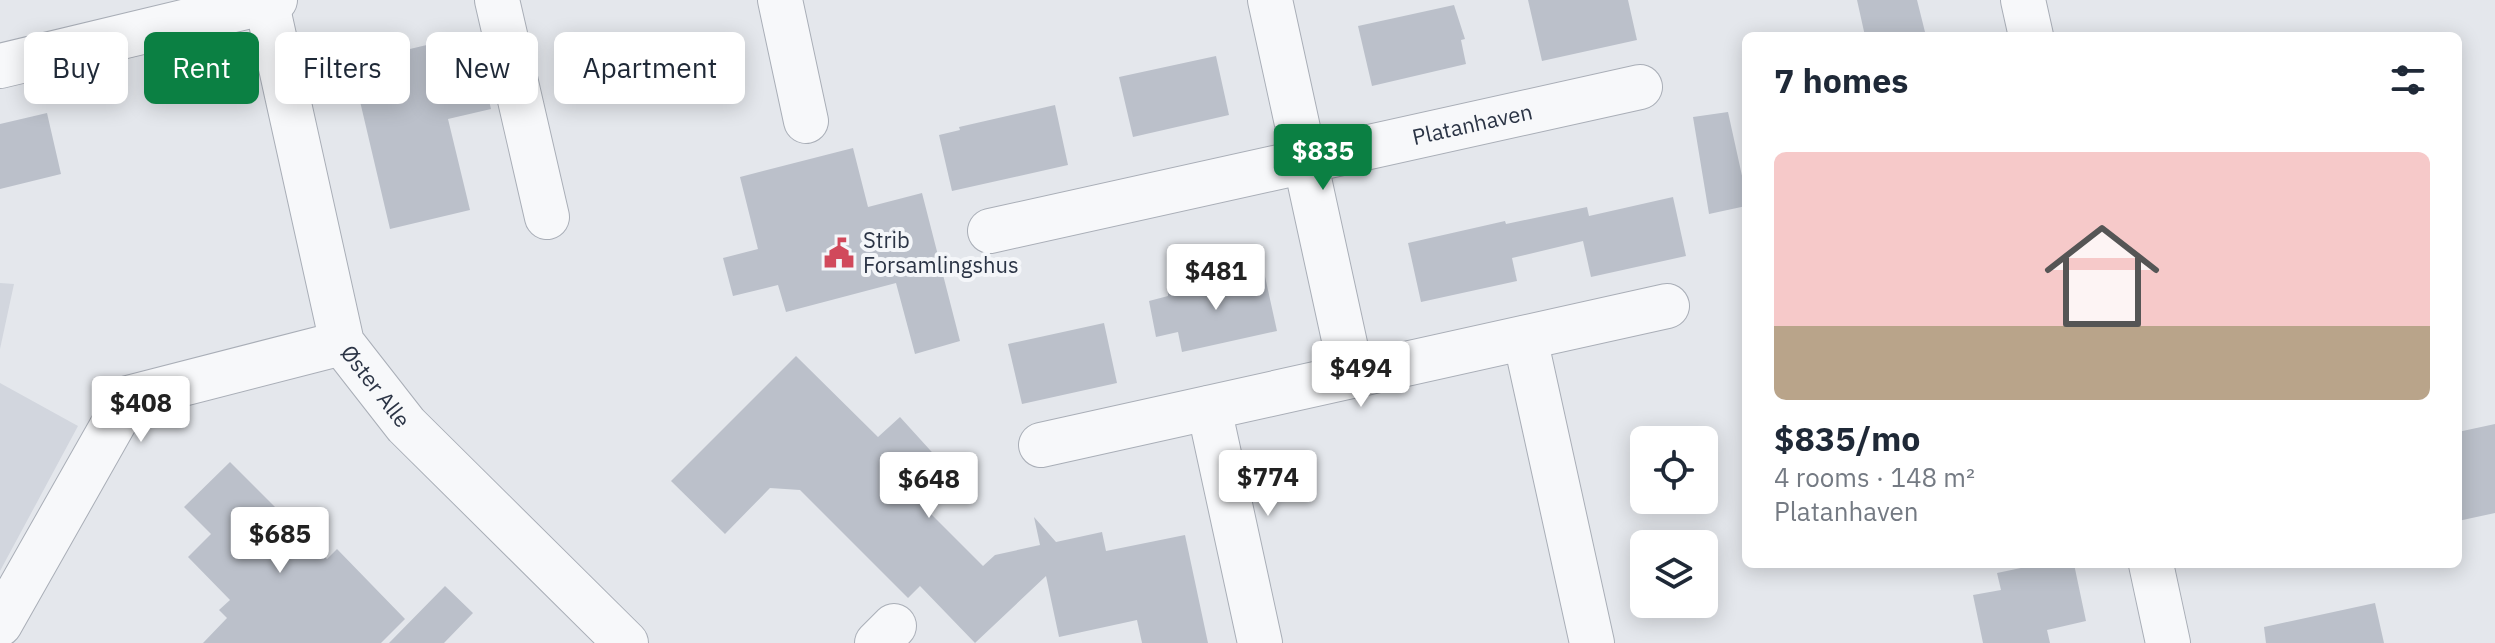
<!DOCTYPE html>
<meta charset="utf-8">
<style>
:root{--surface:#fff;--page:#f6f6f7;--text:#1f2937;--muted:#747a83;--line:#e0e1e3;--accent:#0b8043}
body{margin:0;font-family:"IBM Plex Sans",sans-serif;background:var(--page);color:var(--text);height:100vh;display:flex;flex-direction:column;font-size:30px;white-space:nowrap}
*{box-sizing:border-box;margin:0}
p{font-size:26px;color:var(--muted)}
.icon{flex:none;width:44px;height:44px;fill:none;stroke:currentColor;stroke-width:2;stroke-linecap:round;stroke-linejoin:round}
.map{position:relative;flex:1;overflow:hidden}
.side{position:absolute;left:1742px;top:32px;width:720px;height:536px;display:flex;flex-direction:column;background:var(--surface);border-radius:12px;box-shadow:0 4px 20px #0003}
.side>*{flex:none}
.hud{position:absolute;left:24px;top:32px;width:760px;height:72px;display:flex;gap:16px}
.buttons{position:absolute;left:1630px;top:426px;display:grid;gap:16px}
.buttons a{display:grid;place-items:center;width:88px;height:88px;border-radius:12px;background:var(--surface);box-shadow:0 4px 20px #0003;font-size:40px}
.price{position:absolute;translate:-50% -68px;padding:0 18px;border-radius:8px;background:#fff;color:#222;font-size:26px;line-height:52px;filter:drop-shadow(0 2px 4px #0008)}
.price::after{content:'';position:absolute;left:50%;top:48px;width:24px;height:18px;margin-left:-12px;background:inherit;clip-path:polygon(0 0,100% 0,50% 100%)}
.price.on{background:var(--accent);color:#fff}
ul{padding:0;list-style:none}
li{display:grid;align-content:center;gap:16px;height:424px;padding:0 32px}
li+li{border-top:2px solid var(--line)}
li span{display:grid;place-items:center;height:248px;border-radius:12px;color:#555}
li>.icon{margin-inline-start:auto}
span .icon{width:144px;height:144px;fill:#fffc;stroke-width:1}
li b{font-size:34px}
h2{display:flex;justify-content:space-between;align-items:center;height:96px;padding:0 32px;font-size:34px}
.tag{padding:0 28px;border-radius:12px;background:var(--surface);box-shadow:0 4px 20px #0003;font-size:28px;line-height:72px}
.tag.on{background:var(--accent);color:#fff}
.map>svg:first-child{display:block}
.built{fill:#d2d6de}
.building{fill:#bbc0ca}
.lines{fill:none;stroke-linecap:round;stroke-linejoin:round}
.minor-casing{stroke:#a9aeb7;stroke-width:46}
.minor{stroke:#f7f8fa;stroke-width:44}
.labels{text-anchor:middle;stroke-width:8;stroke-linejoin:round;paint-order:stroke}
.street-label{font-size:22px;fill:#2b3445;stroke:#f4f6f9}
.poi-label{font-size:22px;fill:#2b3445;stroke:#f4f6f9;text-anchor:start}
</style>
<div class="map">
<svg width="2495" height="643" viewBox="0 0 2495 643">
<rect width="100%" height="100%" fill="#e4e7ec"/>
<path class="built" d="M0,283L14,284L0,349Z
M0,383L78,426L0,571Z"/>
<path class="building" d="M1528,0H1628L1637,40L1542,61Z
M1857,0H1917L1926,36H1865Z
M1454,5L1465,39L1461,40L1466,64L1372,86L1358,26Z
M473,34L491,109L448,119L470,210L390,229L351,63Z
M1216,56L1229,115L1133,137L1119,77Z
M1055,105L1068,165L952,191L939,135L960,130L959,127Z
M1728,112L1746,194V206L1709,214L1693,117Z
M47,113L61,174L0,189V124Z
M853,148L868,207L922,193L960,341L915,354L896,283L786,312L778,285L733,296L723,258L758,249L740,177Z
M1673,197L1686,256L1591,277L1583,241L1512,258L1517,281L1421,302L1408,243L1505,221L1506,224L1587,207L1589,216Z
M1264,272L1277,331L1182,352L1178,332L1156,337L1149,301L1168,296V293Z
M1104,323L1117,383L1022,404L1008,344Z
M796,356L878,437L900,417L940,461L908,491L983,566L995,555L1040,545L1034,517L1056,542L1102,532L1106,551L1185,535L1208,643H1142L1137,620L1059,637L1046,576L975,643L920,586L908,598L800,490L770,488L725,534L671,481Z
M2495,424V513L2458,521V432Z
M230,462L327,559L337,549L405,619L381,643H203L227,618L219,610L230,600L188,557L211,534L184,507Z
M2040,564H2074L2086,621L2047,630L2050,643H1983L1973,595L2001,590L1997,573Z
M445,586L473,613L444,643H389Z
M2375,603L2384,643H2266L2264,627Z"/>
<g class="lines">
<g class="minor-casing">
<g id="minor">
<path id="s1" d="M266,0L342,343L406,425L626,643"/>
<path d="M497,0L547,217"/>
<path d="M780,0L806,121"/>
<path d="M1270,0L1352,376"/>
<path d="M2023,0L2031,36"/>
<path d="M0,66L275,0"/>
<path id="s2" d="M990,231L1640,87"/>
<path d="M1525,338L1592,643"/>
<path d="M1209,408L1260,643"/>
<path d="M1041,445L1667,306"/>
<path d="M2151,564L2168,643"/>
<path d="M0,624L128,398L342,343"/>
<path d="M877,643L894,626"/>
</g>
</g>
<use href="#minor" class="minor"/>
</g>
<defs>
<g id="civic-bare" transform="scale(2.4)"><path d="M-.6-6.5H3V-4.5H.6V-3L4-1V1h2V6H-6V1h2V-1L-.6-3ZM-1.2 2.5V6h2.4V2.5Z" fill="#d1495b" stroke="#f4f6f9" stroke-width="2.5" paint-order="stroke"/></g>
</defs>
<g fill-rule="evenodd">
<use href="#civic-bare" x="839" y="253"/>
</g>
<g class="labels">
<g class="street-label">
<text dy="8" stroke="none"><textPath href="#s2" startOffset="494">Platanhaven</textPath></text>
<text dy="8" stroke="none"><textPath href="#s1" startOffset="406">Øster Alle</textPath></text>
</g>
<g class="poi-label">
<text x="863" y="248">Strib<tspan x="863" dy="25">Forsamlingshus</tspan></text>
</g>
</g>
</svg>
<div class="buttons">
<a><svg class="icon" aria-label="locate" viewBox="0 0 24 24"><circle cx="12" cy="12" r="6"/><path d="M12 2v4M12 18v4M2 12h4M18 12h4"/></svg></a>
<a><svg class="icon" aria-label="layers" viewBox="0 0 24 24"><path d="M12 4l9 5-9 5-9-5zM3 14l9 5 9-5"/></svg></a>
</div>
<b class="price on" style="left:1323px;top:192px">$835</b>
<b class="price" style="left:1216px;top:312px">$481</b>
<b class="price" style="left:1361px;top:409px">$494</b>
<b class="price" style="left:141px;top:444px">$408</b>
<b class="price" style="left:1268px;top:518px">$774</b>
<b class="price" style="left:929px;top:520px">$648</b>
<b class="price" style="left:280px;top:575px">$685</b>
<div class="hud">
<a class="tag">Buy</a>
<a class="tag on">Rent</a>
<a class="tag">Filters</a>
<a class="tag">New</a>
<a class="tag">Apartment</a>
</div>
<section class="side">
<h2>7 homes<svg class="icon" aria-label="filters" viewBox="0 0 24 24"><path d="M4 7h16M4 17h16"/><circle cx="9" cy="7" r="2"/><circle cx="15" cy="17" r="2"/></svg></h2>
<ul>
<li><span style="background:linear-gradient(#f6c9c9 70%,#b9a48a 0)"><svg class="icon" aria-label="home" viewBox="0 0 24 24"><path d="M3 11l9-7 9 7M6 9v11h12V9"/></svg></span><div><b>$835/mo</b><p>4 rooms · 148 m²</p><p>Platanhaven</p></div></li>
</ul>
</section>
</div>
